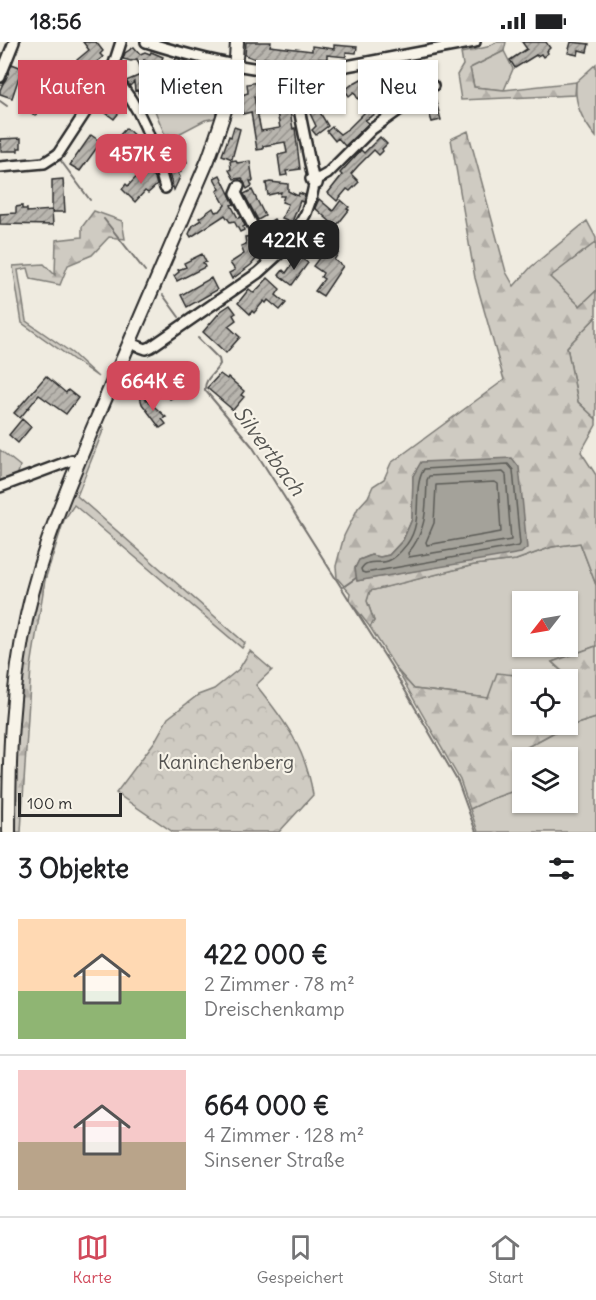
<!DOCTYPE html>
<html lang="de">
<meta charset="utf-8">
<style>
:root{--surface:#fff;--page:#f2f2f2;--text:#202124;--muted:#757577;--line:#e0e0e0;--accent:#d1495b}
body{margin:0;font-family:Delius,sans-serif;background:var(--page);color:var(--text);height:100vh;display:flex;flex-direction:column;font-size:22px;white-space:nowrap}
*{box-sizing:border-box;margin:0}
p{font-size:20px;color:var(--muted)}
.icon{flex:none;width:33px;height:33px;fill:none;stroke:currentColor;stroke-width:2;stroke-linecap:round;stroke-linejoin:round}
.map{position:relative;height:790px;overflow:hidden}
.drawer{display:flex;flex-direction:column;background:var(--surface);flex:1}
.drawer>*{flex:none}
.hud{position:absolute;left:18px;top:18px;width:561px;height:54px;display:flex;gap:12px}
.needle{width:39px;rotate:239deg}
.controls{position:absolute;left:512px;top:549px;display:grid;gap:12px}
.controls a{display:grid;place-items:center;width:66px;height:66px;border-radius:0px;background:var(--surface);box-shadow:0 2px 4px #0004;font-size:30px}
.scale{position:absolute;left:18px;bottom:15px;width:104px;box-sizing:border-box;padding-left:6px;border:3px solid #2b2b2b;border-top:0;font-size:16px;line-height:21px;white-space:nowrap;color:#2b2b2b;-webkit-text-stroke:4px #f7f3e8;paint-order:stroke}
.price{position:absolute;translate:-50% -51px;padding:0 14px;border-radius:12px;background:var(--accent);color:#fff;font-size:20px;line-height:39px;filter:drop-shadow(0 2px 3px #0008)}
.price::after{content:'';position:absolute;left:50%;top:36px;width:18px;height:14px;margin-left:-9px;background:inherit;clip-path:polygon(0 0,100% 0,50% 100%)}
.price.on{background:#222;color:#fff}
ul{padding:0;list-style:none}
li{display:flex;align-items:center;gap:18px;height:150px;padding:0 18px}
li+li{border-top:2px solid var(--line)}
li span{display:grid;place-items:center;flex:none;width:168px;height:120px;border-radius:0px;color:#555}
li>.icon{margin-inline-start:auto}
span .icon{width:72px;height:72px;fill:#fffc;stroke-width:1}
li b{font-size:26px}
h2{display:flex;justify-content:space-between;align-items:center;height:72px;padding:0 18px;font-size:26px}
.pill{padding:0 21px;border-radius:0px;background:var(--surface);box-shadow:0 2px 4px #0004;font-size:21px;line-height:54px}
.pill.on{background:var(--accent);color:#fff}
.status{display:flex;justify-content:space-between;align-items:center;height:42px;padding:0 30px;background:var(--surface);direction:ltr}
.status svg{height:16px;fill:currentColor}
.menu{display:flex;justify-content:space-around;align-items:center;height:84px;border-top:2px solid var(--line);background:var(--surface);font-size:16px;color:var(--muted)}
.menu a{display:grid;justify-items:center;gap:3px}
.menu .on{color:var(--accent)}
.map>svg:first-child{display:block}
.grass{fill:#cfcbc2;stroke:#7d7b76;stroke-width:1.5;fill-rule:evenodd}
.forest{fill:url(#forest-firs);stroke:#7d7b76;stroke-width:1.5;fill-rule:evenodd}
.park{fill:url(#park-crowns);stroke:#7d7b76;stroke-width:1.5}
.water{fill:#a4a29a;stroke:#74726e;stroke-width:1.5}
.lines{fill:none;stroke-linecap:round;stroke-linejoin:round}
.shore{stroke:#5b5b57;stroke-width:1.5}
.stream{stroke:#74726e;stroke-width:2}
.building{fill:url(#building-hatch);stroke:#2b2b2b;stroke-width:1.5;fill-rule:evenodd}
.minor-casing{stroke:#2b2b2b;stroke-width:14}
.major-casing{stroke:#2b2b2b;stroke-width:16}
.minor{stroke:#f7f3e8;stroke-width:9}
.major{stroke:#f7f3e8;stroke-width:12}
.labels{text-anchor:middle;stroke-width:4.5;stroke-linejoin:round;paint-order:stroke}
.park-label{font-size:20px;fill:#545351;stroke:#f7f3e8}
.water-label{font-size:21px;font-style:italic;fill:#555552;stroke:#f7f3e8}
</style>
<div class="status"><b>18:56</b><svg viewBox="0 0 49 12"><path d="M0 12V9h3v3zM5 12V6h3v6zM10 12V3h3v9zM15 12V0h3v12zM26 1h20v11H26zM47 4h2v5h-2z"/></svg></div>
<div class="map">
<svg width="596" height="790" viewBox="0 0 596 790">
<defs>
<pattern id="forest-firs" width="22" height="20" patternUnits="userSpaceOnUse" patternTransform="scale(1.5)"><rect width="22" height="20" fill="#cfcbc2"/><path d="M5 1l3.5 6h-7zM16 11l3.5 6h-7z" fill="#b2aea7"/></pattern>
<pattern id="park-crowns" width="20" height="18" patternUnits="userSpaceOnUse" patternTransform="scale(1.5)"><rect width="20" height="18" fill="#cfcbc2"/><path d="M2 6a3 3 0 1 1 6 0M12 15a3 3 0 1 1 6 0" fill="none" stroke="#b2aea7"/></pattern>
<pattern id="building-hatch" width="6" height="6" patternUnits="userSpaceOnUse" patternTransform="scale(1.5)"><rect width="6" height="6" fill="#b8b5ae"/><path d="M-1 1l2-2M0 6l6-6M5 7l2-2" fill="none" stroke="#96938e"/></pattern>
</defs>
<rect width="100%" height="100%" fill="#efebe0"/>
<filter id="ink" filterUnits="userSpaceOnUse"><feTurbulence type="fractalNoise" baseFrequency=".0167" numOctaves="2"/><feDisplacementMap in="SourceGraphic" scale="12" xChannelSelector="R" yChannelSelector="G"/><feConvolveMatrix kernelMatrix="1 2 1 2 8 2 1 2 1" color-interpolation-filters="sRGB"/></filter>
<g filter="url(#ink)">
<path class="grass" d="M504,9L513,27L504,48L474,45L470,26Z
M596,22V95C582,78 574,62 576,40Z
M205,42L223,47L215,76L205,78L171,96L169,92L165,93L151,59Z
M596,200V249L580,264L549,235Z
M596,275V377L578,360L567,305Z
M98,385L104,386L77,454L245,601L242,606L74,463L64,478L45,538L41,536L53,493Z
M0,408L20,424L17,435L0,441Z
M580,501L596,543V604L552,620L562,630L560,637H534L525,634L488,656L414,647L397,628L370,585L374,579L367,559L369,549L474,523L516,518L552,505ZM522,560H567V604H522Z
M596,676V790H478L470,767L490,757L522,746V760H567V716L535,715L527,705L560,687Z"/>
<path class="forest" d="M497,0H506L504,9L470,26L474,45L504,48L576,40L575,53L461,58L457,33L463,23L461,11L487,5Z
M468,89L506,230L514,244L531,225L587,179L596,196V200L550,235L580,264L596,249V275L567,305L578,360L596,377V383L581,410L596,433V543L580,501L552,505L516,518L474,523L370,549L367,559L374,579L370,585L349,558L350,551L337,536L336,524L344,494L358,466L368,455L373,444L384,437L391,421L504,338L475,236L451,97ZM413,434L521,510L357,539L355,526L359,518L371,513L380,515L389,513L403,498L412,477Z
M94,169L122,179L125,197L109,195L92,213L68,223L60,243L31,237L28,226L18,228L26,279L72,311L98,335L22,281L13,224L44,222L55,233L56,198L82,195V185Z
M41,536L45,538L31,625L21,790H14L12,715L22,615Z
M596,604V676L560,687L527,705L535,715L522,716V746L491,757L470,767L460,738L397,628L414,647L488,656L497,631L525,634L534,637L522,638V682H567V638L560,637L562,629L552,620Z"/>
<path class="park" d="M250,609L272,628L256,643C285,679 306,707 313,753L279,790H173L116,751L155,699L168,676L198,653L214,647L239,627Z"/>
<path class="water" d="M512,416L519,425L527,506L521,511L357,539L355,526L359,518L372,513L380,515L389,513L403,498L412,477L413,434L421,420Z"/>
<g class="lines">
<path class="shore" d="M508,422L513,428L520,502L519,504L365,531L362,530L361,527C368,515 380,524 390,518C396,516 403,507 407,502C425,477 411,448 424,427Z
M503,430L506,433L511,498L409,515L408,511C427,490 426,465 427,438L429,434Z
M495,440L498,442L501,490L427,503L426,500L434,481L436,443Z"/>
<path class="stream" d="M0,59L7,64
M61,119L90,158
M104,177L145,229
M163,253L179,275
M198,296L219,317L220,322C215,331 204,337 205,348L252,404L391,624L458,740L476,790
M343,545L356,536"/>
</g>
<path class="building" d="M83,0H96L103,9L100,12L103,15L94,22L98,32L85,39L82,34L78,37L72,27L79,23L77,18L89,8Z
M246,0H271L270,4L312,9V4L334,7V3L357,5L356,11L346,10V15L327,13V17L311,16V18L306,17V19L264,16L263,20L245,13Z
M522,0H546L550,6L547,9L548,11L543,15L541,12L537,14L536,13L515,26L510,18L527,7Z
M571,0L589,2L587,10L579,8L578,13L568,11Z
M134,5L140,12L145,10L150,12L151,10L163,15L159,24L144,18L150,35L144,37L152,55L147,57L151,65L146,67L137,48L135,49L134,40L130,44L126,39L143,32L137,17L131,19L123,17L125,11Z
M176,16L186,19L184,25L202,26L201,35L175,34L177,40L165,44L162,40L166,38L165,36L183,26L174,23Z
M12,22L22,26L12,56L0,52V48Z
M420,23L423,31L419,33L422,39L416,42L415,39L398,47L394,37L358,57L354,50L349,54L347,51L335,59L329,52L341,43L346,50L345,48L354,41L372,31L374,34L390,28L393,34Z
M264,39L266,48L278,46L282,71L290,69L293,87L295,86L300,127L286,129L287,133L281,134L278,113L287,111L285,100L263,104V107L257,108L251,70L243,72L240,63L238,54L248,51L247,42ZM266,52L268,66L276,65L280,86L261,89L254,54Z
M311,41L313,47L316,46L321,58L315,62L328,84L316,93L312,88L316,84L306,63L299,45Z
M28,48L45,63L35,74L24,64L30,57L25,54Z
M400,49L403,56L365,78L369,81L345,104L338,96L335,99L327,89L332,85L340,92L349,86L370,65L369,64Z
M119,53L126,62L114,77L106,71Z
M435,56L441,78L432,80L425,58Z
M234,85L240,87L232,117L222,113L229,94L231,95Z
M126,86L139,98L131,106L119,94Z
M91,93L101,100L80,129L70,123Z
M380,95L387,102L382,107L383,109L379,113L374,108L358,124L351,132L359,140L350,149L347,147L337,159L328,151L342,133L340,131L361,108L364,111Z
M21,96V106H18V109H1L0,97Z
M174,102L178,111L184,112L187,120L179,123L181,130L178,131L180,135L174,148L161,107Z
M134,104L147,117L139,125L126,112Z
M236,118L237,121L250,119L253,139H250L252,144L247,147L242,136L234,137L229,128L231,127L230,119Z
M145,126L155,136L157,143L148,151L145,149L135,160L122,147L126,142L128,144Z
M220,133L234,162L231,163L238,176L241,175L245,184L243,185L244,188L240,190L234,179L230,180L225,173L191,195L189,192L193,183L201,178L199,176L213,166L215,170L220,169L225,163L217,149L220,147L214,136Z
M63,137L65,170H52V138Z
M270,140L288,142V149L298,154L299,151L305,153L303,160L300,159L292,180L282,176L288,162L282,160L284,154H280L281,150L268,153L266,141Z
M252,148L265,174L258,178L244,152Z
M319,157L333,169L341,158L349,165L347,167L349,168L338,182L334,183L315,166Z
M22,164V167H27V170L52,168L53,183L0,182V172L16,171V165Z
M274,177L281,189L279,190L281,194L269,200L264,187L270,183L269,180Z
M309,183L321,192L315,200L318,202L313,209L300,200Z
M252,194L253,203L257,210L255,211L258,215L251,223L232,237L229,231L235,228L230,221L244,212L241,204L246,202L245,195Z
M329,203L339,210L334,218L343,224L323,254L315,249L324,237L321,235L323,231L313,224Z
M202,212L206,220L203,221L205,225L177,239L174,234L179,230L178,228L186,225L184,221Z
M298,214L308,221L292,243L279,233L283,228L286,231Z
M211,236L217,248L187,265L181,253Z
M268,236L280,247L276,253L286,261L280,268L268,258L266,261L264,259L254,271L252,269L250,272L238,261L249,247L254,251Z
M230,263L236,271L233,273L236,278L228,284L240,295L226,311L203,290L221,269Z
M150,321L156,332L170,324L182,344L186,341L189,346L170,357L159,338L149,344L146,340L140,344L131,332Z
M220,332L227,337L228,335L244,349L241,353L244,355L233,368L207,346Z
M46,334L66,351L68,348L78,356L66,372L39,353L20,376L14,371Z
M139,351L166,375L162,377L166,382L160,386L142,362Z
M22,377L31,385L18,401L9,393Z"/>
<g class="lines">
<g class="minor-casing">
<path id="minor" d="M146,0C199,17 253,30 309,31L475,0
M111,31C144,69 152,99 165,146
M285,31L298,62L313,136
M0,35L14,0
M0,125L44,121L58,112L111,31L121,0
M317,142L318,137L327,132L372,87L433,44
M239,144L236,151L254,186L257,188L268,222
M129,301L146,307L151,305L258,231L279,212L296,189L306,171L311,157L314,143L311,137L314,135L318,137
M0,445L72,418L78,421"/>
</g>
<g class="major-casing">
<path id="major" d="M9,790C9,717 11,645 27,573C43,499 74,430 104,360C139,279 173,199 208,118C222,79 236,42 237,0"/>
</g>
<use href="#minor" class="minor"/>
<use href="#major" class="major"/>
</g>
</g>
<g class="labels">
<g class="park-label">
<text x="226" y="727">Kaninchenberg</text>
</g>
<g class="water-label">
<text transform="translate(269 409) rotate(54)" y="7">Silvertbach</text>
</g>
</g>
</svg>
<div class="controls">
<a><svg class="needle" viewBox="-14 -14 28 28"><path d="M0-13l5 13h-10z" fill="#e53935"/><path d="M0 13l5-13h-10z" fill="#757577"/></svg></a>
<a><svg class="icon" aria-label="locate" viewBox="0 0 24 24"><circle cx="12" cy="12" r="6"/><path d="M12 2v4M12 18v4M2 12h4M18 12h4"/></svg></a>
<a><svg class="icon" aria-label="layers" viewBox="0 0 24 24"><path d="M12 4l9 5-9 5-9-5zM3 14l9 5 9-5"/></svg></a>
</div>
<div class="scale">100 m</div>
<b class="price" style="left:141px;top:143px">457K €</b>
<b class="price on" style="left:294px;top:229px">422K €</b>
<b class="price" style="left:153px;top:370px">664K €</b>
<div class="hud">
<a class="pill on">Kaufen</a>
<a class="pill">Mieten</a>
<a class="pill">Filter</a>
<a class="pill">Neu</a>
</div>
</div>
<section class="drawer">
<h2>3 Objekte<svg class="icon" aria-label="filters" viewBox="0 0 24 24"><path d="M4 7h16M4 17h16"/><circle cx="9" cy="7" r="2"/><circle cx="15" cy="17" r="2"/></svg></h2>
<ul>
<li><span style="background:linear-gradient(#ffd9b3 60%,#8fb573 0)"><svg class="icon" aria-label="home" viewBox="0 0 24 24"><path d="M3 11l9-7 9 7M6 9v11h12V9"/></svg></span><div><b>422 000 €</b><p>2 Zimmer · 78 m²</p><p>Dreischenkamp</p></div></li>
<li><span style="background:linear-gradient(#f6c9c9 60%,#b9a48a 0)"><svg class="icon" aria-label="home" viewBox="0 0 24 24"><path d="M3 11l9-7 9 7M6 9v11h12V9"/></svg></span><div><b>664 000 €</b><p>4 Zimmer · 128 m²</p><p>Sinsener Straße</p></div></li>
</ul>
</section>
<nav class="menu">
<a class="on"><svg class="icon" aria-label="map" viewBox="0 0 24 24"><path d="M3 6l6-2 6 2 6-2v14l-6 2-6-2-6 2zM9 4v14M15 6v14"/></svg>Karte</a>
<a><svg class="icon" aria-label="saved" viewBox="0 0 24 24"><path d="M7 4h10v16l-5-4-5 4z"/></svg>Gespeichert</a>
<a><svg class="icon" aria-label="home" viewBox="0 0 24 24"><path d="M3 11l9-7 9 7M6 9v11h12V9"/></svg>Start</a>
</nav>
